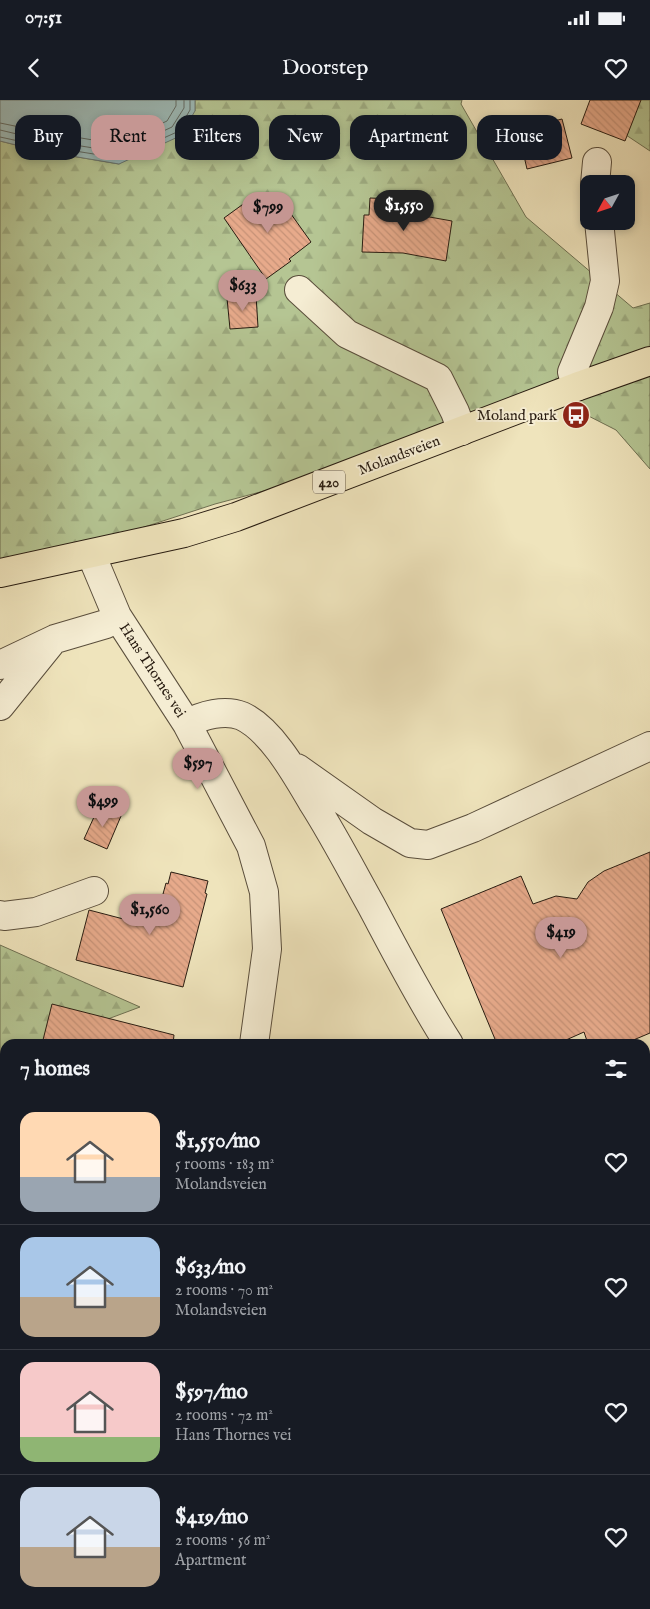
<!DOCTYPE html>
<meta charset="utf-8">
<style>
:root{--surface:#171b24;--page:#20242c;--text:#f1f3f6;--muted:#9ea1a6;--line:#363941;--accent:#c59692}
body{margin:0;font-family:"IM FELL English",serif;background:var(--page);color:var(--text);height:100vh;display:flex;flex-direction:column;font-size:19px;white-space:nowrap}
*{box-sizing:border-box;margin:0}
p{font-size:16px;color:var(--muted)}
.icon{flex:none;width:28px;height:28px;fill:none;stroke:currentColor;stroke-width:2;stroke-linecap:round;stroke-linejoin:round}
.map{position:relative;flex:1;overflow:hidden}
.details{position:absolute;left:0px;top:939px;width:650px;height:571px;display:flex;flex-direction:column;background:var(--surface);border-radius:15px 15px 0 0;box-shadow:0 2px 8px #0003}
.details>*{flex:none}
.top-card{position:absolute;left:15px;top:15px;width:620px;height:45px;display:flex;gap:10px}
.needle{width:32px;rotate:230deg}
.buttons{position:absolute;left:580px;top:75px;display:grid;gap:10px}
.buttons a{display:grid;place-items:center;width:55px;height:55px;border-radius:10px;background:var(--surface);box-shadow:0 2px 8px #0003;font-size:25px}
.price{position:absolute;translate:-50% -42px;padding:0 11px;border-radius:18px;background:var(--accent);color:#111;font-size:16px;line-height:32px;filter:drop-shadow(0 1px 2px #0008)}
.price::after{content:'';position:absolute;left:50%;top:30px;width:15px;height:11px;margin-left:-8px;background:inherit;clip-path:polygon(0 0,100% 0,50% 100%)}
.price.on{background:#222;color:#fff}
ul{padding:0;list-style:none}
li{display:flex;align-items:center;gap:15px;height:125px;padding:0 20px}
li+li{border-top:1px solid var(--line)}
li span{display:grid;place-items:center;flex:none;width:140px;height:100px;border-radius:15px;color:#555}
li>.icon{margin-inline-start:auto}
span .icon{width:60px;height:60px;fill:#fffc;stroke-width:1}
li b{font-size:21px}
h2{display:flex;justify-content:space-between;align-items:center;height:60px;padding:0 20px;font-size:21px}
.tag{padding:0 18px;border-radius:15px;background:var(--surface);box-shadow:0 2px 8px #0003;font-size:18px;line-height:45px}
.tag.on{background:var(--accent);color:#111}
.status{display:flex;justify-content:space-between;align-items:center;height:35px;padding:0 25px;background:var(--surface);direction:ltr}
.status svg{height:14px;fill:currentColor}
header{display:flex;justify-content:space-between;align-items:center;height:65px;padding:0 20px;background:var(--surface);font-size:22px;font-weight:600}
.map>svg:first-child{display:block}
.forest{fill:url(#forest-firs);stroke:#6e7052}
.water{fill:#9dbcba;stroke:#6e7c76}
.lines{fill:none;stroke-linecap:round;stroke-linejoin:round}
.shore{stroke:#626c66;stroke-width:1}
.building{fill:url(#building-back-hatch);stroke:#281c11}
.minor-casing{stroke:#5a4e3c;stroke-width:30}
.major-casing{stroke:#281c11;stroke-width:30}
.minor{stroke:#f5edd3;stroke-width:28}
.major{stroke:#efe4bc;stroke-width:28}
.labels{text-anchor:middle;stroke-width:4;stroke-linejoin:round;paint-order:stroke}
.shield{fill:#f5edd3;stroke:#665b4b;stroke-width:1}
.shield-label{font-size:14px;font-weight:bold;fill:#281c11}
.poi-label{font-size:15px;fill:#281c11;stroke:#f5edd3;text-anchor:end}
.street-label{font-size:15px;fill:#281c11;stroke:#f5edd3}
</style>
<div class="status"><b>07:51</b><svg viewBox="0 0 49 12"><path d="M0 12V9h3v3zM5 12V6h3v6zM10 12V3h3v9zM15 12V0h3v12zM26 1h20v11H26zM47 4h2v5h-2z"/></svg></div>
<header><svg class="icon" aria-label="back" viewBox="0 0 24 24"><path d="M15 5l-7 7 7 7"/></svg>Doorstep<svg class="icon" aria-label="heart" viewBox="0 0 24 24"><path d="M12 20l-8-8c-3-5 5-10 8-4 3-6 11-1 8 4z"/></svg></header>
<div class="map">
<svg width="650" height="1509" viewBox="0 0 650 1509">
<defs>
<pattern id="forest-firs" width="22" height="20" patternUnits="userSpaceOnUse" patternTransform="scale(1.25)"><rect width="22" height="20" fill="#b5c593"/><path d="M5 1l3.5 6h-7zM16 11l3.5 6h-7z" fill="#9ca97e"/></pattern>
<pattern id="building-back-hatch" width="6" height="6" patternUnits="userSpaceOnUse" patternTransform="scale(1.25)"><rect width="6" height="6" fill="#e7aa8b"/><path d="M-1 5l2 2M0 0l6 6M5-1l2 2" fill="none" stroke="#c69277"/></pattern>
</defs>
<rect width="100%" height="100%" fill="#efe4bc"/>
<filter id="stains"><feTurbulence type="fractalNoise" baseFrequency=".004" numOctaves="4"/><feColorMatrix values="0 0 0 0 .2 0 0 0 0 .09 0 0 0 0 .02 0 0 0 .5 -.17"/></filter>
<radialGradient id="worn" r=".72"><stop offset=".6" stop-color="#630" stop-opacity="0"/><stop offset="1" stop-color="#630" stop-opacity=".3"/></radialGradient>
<path class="forest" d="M195,0H462L461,4L526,117L633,208L650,203V369L616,330L563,303L392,357L215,404L40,461L0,472V41L36,50L119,64L195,11Z
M603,0H650V51L596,15Z
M0,845L140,907L41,944H5V957L0,959Z
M5,1452V1505H512L510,1509H0V1454Z"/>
<path class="water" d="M0,0H195V11L180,36L119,64L36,50L0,41Z"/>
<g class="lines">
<path class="shore" d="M0,23L39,31L117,44L167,21L176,6V0
M0,30L38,39L118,52L172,27L184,8V0
M0,37L37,45L119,58L177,32L190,10V0"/>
</g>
<path class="building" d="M590,0H641L625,41L581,24Z
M562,19L572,58L527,69L518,30Z
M276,93L311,142L289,159L291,161L266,179L224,118L246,102L252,111Z
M370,98L395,99L396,111L452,121L446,161L403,153L362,152L364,115H369Z
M256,195L258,227L230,229L227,198Z
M99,706L121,716L107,749L84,739Z
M650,752V933L624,944H588L584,932L557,944H497L441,809L521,776L533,804L556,796L577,799L588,782L604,771Z
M171,772L208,781L205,793L207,794L183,887L76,860L89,810L154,827L166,783L168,784Z
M52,904L174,935L173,944H42Z"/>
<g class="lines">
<g class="minor-casing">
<path id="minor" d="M595,84L597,62
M299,190L347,234L438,278L455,312L462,331
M576,287L572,272L599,207L605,181L599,121
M91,454L117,516L187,624L251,746L264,792L267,849L254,944
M0,565L55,539L106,524L117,516
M0,606L50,544
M187,624C202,615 225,609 242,616C272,630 297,676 313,703C334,736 352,771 371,805C396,852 420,899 449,944
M297,668L372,721L410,743L428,745L473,728L650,646
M0,815L4,816L36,812L94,791
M645,1001L650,999
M645,1250L650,1257
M0,1466L5,1463"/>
</g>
<g class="major-casing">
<path id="major" d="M0,473L184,433L236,417L576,287L650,261"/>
</g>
<use href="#minor" class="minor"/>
<use href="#major" class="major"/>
</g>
<defs>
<g id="bus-disc" transform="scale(1.4375)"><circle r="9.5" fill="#8f2418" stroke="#f5edd3"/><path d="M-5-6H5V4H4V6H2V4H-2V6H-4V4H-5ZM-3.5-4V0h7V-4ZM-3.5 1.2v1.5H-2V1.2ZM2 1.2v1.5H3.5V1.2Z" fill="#fff"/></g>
</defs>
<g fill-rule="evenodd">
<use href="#bus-disc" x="576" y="315"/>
</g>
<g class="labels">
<rect class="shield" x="313" y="370.5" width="32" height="23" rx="4"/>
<g class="shield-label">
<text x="329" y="387">420</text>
</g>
<g class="poi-label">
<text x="557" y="320">Moland park</text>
</g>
<g class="street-label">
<text transform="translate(399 355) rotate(-21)" y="5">Molandsveien</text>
<text transform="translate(153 570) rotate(57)" y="5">Hans Thornes vei</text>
</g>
</g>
<rect width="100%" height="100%" filter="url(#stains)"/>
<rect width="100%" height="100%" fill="url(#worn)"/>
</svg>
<div class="buttons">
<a><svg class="needle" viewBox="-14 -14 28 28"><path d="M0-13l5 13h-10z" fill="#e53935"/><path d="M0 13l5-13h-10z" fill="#9ea1a6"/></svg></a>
</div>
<b class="price on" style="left:404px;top:132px">$1,550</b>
<b class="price" style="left:268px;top:134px">$799</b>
<b class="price" style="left:243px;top:212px">$633</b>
<b class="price" style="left:198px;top:690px">$597</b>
<b class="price" style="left:103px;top:728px">$499</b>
<b class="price" style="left:150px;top:836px">$1,560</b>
<b class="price" style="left:561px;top:859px">$419</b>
<div class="top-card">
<a class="tag">Buy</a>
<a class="tag on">Rent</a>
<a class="tag">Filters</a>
<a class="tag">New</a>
<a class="tag">Apartment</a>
<a class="tag">House</a>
</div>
<section class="details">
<h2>7 homes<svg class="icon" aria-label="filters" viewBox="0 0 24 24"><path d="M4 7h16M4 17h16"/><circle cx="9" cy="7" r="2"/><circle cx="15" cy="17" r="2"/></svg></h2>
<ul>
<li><span style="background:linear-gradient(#ffd9b3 65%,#9aa5b1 0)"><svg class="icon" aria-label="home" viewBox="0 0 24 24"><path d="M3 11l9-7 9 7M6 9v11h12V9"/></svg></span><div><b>$1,550/mo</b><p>5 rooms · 183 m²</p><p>Molandsveien</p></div><svg class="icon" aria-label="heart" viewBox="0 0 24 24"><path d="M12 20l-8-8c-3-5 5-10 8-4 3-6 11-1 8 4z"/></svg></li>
<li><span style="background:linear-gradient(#a9c7e8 60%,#b9a48a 0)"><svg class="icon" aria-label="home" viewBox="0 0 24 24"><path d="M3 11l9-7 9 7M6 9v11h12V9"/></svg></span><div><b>$633/mo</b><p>2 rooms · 70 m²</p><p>Molandsveien</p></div><svg class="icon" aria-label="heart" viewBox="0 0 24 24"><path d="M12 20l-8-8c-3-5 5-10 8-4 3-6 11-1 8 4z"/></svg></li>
<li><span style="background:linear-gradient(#f6c9c9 75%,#8fb573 0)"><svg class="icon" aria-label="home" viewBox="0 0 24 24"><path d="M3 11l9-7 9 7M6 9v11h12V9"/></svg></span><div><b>$597/mo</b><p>2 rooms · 72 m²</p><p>Hans Thornes vei</p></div><svg class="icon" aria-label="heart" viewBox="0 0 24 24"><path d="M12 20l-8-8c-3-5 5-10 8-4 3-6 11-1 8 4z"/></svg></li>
<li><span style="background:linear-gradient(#c9d6e8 60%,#b9a48a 0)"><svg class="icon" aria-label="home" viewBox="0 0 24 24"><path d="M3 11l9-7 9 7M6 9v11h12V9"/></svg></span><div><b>$419/mo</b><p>2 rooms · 56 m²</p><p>Apartment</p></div><svg class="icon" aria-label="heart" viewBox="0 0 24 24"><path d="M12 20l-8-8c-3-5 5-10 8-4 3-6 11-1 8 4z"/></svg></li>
</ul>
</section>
</div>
